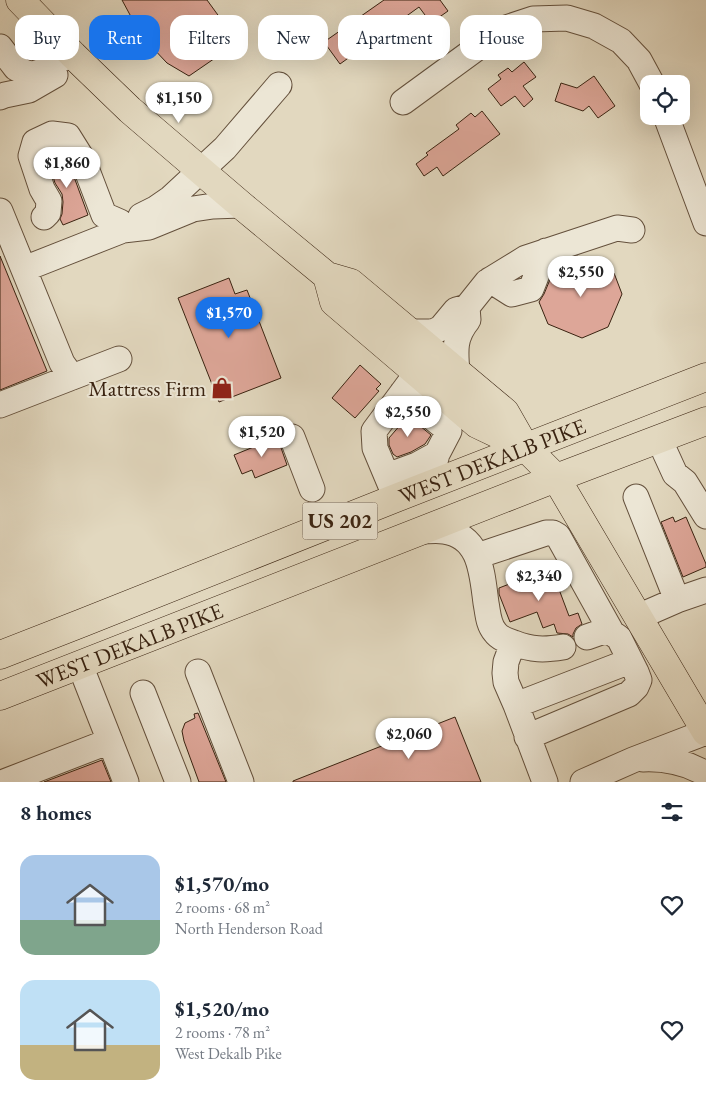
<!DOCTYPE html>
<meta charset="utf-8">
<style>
:root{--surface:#fff;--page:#f6f6f7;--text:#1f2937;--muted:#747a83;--accent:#1a73e8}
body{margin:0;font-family:"EB Garamond",serif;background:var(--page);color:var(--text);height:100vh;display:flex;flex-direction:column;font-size:19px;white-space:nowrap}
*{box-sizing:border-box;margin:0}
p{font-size:16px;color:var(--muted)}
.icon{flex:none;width:28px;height:28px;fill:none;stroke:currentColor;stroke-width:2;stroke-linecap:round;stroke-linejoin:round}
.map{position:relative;height:782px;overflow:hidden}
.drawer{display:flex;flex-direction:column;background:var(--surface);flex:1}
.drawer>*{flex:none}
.top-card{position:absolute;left:15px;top:15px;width:676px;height:45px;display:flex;gap:10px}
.buttons{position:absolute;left:640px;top:75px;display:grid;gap:10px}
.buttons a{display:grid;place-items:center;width:50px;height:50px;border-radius:10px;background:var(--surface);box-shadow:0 5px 20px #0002;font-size:25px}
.price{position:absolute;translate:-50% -42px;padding:0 11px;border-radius:18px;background:#fff;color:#222;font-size:16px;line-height:32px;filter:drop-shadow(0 1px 2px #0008)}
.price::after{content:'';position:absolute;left:50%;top:30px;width:15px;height:11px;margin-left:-8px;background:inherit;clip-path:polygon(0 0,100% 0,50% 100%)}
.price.active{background:var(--accent);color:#fff}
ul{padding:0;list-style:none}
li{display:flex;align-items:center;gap:15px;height:125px;padding:0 20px}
li span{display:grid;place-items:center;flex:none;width:140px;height:100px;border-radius:15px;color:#555}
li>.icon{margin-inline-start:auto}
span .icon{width:60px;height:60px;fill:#fffc;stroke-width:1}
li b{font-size:21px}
h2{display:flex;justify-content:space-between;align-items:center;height:60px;padding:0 20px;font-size:21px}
.chip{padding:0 18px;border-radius:15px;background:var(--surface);box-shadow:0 5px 20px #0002;font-size:18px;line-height:45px}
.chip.active{background:var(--accent);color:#fff}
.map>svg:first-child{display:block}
.building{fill:#dda698;stroke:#3a2311}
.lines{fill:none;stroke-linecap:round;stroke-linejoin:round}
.minor-casing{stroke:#64503c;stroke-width:27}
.major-casing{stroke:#3a2311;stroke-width:29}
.highway-casing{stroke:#3a2311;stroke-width:29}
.minor{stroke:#ece6d5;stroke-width:25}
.major{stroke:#e2d8bf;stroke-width:28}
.highway{stroke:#e2d8bf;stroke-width:28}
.labels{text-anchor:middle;stroke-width:4;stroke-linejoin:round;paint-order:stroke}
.shield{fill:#ece6d5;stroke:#6f5e4c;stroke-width:1}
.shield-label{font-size:21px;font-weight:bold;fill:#3a2311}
.poi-label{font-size:22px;fill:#3a2311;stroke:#ece6d5;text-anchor:end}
.street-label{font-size:22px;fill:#3a2311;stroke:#ece6d5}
</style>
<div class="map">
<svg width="706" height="782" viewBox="0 0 706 782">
<rect width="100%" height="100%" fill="#e2d8bf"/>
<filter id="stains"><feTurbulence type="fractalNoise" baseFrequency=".004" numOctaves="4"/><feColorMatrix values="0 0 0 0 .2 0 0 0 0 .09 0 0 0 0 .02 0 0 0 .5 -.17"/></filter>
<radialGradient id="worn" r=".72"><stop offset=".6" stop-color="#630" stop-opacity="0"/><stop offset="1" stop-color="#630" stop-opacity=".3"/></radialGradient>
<path class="building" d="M122,0H207L231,33L215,45L221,54L189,76L167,63L150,45L136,26Z
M384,0H440L448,11L431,23L419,7L340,64L324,42Z
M524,62L536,77L523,86L533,99L524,107L515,96L501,106L488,89L501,79L498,75L508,68L512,72Z
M594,76L615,106L598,118L589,106L583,111L555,101L561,83L577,88Z
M482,111L500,134L443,176L437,167L424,176L416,164L428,155L426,153L459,129L456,125L471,113L475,117Z
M61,152L70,166L88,215L63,225L60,219L62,214L63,202L62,194L55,183L47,157Z
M0,256L47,371L0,390Z
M577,256L614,273L622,294L608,327L582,338L548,324L539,302L544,294L556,265Z
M229,278L235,294L247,290L281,378L219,402L178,298Z
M360,365L381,384L376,389L379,391L355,418L332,398Z
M408,416L431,435L425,444L411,452L397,457L393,454L389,445V438Z
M278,437L279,442L287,465L255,478L252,470L242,474L234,455Z
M673,517L675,522L686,517L706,564V567L683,577L661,522Z
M551,568L569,616L578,613L582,624L576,628L573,634V637L568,634L557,633L554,624L543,628L537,612L510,622L499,594V588Z
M198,713L226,782H199L184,741L182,731L185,723L195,718L194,714Z
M455,717L481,782H293V781Z
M102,760L111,782H44Z"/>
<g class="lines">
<g class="minor-casing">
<path id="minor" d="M0,47L16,68L30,75L42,71L54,61L73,55
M0,97L5,95L29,90L55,75
M403,102L503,29L533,19L567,18L594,26L621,41L639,60L652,84
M666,116L706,223
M0,211L62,363L72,377
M141,216L155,209L171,198L225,148L279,85
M44,217L48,213L49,201L42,189L31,156L35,142L52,134L68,136L83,160L104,215L120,222
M24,269L123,230L149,227L193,209L213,206L241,205
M490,280L512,294L531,289L546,251
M410,332H429L435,331L441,328L456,310L467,307L487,282L526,258L617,228L632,230
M457,372C455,350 454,337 468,320L467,307
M402,393L449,431L437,454L429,485
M0,405L119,359
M292,437L312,489
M659,439L675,474L685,482L706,516
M387,476L417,465L437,454
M636,497L677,600
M396,498L375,448L374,431L417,373
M421,531C428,531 436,530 444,531C481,536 482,574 486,603C488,613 488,624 495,632C499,638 508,641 514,643C532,650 544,650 563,647
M477,556L546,533H553L558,536L612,633
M638,617L677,600L706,590
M513,643L506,662L505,673L506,682L516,705L545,782
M80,665L126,782
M198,672L241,782
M143,693L178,782
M516,705L630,661
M527,737L629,694L636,687L639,680L636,672L619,638L612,633L604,631L587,637
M643,759C665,758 687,763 706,774
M4,782L110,741
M583,782L633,760L706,732"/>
</g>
<g class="major-casing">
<path id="major" d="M20,0L73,55L130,110L241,205L327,276L351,283L505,412L525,447L556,478L706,732
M327,276L334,302L477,424L525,447"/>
</g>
<g class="highway-casing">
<g id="highway">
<path id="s1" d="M0,655L82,623L396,498L706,377"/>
<path id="s2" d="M0,696L556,478L706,421"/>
</g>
</g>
<use href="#minor" class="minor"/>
<use href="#major" class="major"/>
<use href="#highway" class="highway"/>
</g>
<defs>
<g id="shop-bare" transform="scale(1.725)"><path d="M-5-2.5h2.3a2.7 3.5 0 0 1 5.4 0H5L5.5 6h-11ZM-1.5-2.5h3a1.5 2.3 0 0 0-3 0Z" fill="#8f2418" stroke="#ece6d5" stroke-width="2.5" paint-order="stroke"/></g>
</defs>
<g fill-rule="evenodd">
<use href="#shop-bare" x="222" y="388"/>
</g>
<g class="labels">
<rect class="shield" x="302.5" y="502.5" width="75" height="37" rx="4"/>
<g class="shield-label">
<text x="340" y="528">US 202</text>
</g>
<g class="poi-label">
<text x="206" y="396">Mattress Firm</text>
</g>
<g class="street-label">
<text dy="8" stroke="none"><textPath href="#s1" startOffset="529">WEST DEKALB PIKE</textPath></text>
<text dy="8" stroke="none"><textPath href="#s2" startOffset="139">WEST DEKALB PIKE</textPath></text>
</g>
</g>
<rect width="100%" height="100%" filter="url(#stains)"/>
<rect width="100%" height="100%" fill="url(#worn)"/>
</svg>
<div class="buttons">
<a><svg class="icon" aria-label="locate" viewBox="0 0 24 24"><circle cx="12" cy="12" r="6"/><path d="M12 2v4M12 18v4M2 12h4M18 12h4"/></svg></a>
</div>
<b class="price" style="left:179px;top:124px">$1,150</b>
<b class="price" style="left:67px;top:189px">$1,860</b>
<b class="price" style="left:581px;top:298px">$2,550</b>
<b class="price active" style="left:229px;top:339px">$1,570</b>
<b class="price" style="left:408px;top:438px">$2,550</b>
<b class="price" style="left:262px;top:458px">$1,520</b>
<b class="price" style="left:539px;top:602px">$2,340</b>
<b class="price" style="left:409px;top:760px">$2,060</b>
<div class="top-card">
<a class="chip">Buy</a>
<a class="chip active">Rent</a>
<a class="chip">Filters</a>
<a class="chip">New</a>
<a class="chip">Apartment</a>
<a class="chip">House</a>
</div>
</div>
<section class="drawer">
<h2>8 homes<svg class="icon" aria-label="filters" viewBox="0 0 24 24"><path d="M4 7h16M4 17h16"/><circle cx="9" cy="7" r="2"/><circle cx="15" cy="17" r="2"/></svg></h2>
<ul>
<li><span style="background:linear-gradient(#a9c7e8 65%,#7fa58c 0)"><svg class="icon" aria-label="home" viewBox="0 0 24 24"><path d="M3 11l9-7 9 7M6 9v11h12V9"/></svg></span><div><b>$1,570/mo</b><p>2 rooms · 68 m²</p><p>North Henderson Road</p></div><svg class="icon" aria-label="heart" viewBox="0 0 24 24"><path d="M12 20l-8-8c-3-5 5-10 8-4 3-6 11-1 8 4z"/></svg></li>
<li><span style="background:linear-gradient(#bfe0f5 65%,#c2b280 0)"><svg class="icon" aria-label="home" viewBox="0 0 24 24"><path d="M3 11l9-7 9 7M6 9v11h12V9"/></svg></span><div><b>$1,520/mo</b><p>2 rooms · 78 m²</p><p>West Dekalb Pike</p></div><svg class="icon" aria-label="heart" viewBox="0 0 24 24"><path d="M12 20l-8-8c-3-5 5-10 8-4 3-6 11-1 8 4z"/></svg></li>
</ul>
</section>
